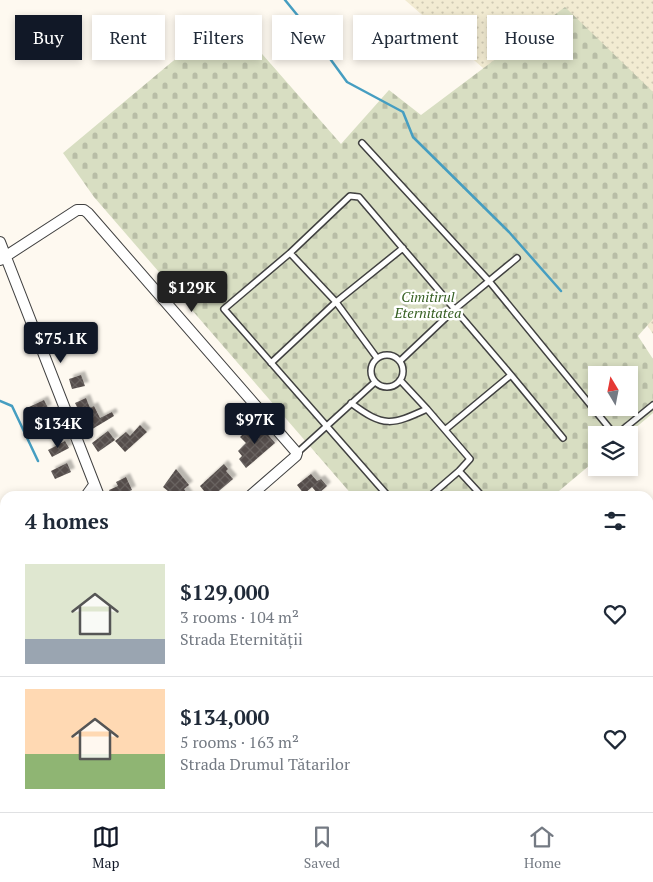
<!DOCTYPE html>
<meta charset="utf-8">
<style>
:root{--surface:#fff;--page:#f6f6f7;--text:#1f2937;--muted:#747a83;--line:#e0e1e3;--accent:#111827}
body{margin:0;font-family:"PT Serif",serif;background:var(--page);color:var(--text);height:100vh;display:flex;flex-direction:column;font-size:19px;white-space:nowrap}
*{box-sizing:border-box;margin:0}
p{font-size:16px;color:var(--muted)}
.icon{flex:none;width:28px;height:28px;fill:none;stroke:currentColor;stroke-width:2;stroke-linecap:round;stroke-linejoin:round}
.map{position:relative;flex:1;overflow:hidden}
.sheet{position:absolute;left:0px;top:491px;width:654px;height:321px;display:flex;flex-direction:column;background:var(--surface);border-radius:15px 15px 0 0;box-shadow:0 2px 8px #0003}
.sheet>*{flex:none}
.guide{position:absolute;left:15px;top:15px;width:624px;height:45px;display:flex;gap:10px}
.needle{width:32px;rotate:350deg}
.tools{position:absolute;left:588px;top:366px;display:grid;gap:10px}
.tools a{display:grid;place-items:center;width:50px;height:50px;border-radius:0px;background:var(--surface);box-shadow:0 2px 8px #0003;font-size:25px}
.price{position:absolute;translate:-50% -42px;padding:0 11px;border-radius:5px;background:var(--accent);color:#fff;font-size:16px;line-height:32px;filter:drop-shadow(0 1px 2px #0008)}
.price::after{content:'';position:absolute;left:50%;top:30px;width:15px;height:11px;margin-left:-8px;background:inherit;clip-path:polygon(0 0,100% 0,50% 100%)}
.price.current{background:#222;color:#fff}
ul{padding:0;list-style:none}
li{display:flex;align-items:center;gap:15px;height:125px;padding:0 25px}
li+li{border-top:1px solid var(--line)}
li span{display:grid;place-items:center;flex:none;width:140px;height:100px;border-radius:0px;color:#555}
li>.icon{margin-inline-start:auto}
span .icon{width:60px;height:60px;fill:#fffc;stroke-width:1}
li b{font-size:21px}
h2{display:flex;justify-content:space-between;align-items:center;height:60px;padding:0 25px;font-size:21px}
.chip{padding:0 18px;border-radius:0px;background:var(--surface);box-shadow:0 2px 8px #0003;font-size:18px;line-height:45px}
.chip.current{background:var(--accent);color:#fff}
.tabs{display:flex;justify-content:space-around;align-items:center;height:70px;border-top:1px solid var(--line);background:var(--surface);font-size:14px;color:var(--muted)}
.tabs a{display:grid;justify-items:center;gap:2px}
.tabs .current{color:var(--accent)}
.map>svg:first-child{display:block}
.industrial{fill:url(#industrial-grid)}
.farmland{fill:url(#farmland-dots)}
.cemetery{fill:url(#cemetery-stones);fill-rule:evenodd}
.water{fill:url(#water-ripples);stroke:#469ec1}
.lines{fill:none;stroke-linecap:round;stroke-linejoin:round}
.stream{stroke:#469ec1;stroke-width:2.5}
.building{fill:url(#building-cross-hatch);filter:url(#shadow)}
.service-casing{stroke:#414141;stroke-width:8}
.minor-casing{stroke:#414141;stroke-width:12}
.primary-casing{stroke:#1f1f1f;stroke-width:18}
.service{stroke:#fff;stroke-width:5}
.minor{stroke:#fff;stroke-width:10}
.primary{stroke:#ecc071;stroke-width:15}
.labels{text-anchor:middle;stroke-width:5;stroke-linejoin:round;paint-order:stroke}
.park-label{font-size:14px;font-style:italic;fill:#376024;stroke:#fff}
</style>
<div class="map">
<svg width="653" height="812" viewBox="0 0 653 812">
<defs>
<pattern id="industrial-grid" width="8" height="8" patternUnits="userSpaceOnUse" patternTransform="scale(1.25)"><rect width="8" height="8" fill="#e9e3eb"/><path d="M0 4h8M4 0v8" fill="none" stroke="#c7c2c8"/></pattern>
<pattern id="farmland-dots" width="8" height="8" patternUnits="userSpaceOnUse" patternTransform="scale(1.25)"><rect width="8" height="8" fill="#f2ebd2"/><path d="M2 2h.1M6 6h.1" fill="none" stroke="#cec8b3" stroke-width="1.8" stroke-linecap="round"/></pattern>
<pattern id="cemetery-stones" width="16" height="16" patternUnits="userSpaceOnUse" patternTransform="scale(1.25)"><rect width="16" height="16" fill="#d8dec2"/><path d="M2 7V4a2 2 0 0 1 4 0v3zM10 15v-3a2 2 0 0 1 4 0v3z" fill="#b8bda6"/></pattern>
<pattern id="water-ripples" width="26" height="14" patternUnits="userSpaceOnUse" patternTransform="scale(1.25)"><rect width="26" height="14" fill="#b9e2f1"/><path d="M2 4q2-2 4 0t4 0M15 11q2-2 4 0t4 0" fill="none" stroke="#9ec1cd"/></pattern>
<pattern id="building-cross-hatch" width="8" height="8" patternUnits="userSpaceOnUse" patternTransform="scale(1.25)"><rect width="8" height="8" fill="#554e4b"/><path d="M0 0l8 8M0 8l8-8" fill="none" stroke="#696361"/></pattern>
<filter id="shadow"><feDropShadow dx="4" dy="-4" stdDeviation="1" flood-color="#0004"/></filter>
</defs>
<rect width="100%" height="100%" fill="#fef9f0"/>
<path class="industrial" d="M303,808H383L378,812H308Z"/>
<path class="farmland" d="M405,0H653V334L604,261L498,81Z"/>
<path class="cemetery" d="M565,7L653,92V319L638,336L653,359V413L627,435H596V460L553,496H353L94,197L63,153L228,15L341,144L389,90L421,115ZM596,375H629V408H596Z"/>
<path class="water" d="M5,722V777L0,773V726Z"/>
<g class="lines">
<path class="stream" d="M285,0L307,27L347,82L403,112L413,137L509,232L561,291
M0,401L12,406L38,461"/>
</g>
<path class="building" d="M81,375L85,386L72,389L69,379Z
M86,398L90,408L94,406L100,418L112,412L114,416L89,431L75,403Z
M44,400L48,408L33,416L29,407Z
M259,424L275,443L246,468L239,459L242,456L238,451L246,443L240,437L247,430L250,432Z
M140,425L147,432L125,452L115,441L126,432L130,436Z
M108,431L115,440L98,452L92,443Z
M65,441L69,448L52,457L48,450Z
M67,463L71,472L55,479L51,471Z
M224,464L228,469L226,471L233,479L213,496H208L200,486Z
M176,469L189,485L184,489L189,496H174L163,487Z
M311,474L317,481L321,479L327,486L318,494L312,487L304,494L297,485Z
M126,477L132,490L119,496H112L109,490L118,486L116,482Z"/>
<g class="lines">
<g class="service-casing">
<path id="service" d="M362,143L489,281L615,435
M290,253L336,302L377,358
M371 371a16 16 0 1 1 32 0a16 16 0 1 1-32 0Z
M400,361L455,309L517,258
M271,363L336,302L403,248
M351,403C384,428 392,425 427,409L400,380
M427,409L470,459L459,471L430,496
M446,429L511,375
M616,435L653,405
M297,453L375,382
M459,471L482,496
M388,496L224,309L290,253L350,196L359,197L511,375L563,438"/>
</g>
<g class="minor-casing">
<path id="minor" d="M0,242L99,496
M0,260L77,210H84L88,213L297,453L296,456L250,496
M86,496L94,485
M0,553L5,556
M0,711L5,707
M596,808L597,812"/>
</g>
<g class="primary-casing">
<path id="primary" d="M0,793L5,797
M20,808L26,812"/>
</g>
<use href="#service" class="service"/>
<use href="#minor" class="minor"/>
<use href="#primary" class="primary"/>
</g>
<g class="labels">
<g class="park-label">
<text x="428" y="302">Cimitirul<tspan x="428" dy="16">Eternitatea</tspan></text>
</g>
</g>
</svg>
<div class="tools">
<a><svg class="needle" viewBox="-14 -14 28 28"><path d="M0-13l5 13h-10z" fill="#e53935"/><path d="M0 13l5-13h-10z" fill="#747a83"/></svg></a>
<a><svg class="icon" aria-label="layers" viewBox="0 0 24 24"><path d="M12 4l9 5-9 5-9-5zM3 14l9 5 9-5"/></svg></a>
</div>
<b class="price current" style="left:192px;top:313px">$129K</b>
<b class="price" style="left:61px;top:364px">$75.1K</b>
<b class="price" style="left:255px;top:445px">$97K</b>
<b class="price" style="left:58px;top:449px">$134K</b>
<div class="guide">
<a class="chip current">Buy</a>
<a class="chip">Rent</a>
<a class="chip">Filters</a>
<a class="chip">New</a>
<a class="chip">Apartment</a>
<a class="chip">House</a>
</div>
<section class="sheet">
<h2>4 homes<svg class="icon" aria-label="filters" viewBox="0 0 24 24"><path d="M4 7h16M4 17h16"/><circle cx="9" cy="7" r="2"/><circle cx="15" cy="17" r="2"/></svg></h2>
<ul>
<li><span style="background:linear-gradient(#dfe7d0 75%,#9aa5b1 0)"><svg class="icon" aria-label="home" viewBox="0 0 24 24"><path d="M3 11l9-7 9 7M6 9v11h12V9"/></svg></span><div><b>$129,000</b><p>3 rooms · 104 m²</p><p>Strada Eternității</p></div><svg class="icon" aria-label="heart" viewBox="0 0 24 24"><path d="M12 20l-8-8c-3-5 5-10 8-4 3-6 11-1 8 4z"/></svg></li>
<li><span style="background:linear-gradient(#ffd9b3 65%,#8fb573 0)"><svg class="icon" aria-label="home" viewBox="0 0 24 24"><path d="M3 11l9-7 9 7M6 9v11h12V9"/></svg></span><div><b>$134,000</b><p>5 rooms · 163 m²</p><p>Strada Drumul Tătarilor</p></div><svg class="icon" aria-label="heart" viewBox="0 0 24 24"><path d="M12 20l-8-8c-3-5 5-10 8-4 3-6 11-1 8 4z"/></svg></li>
</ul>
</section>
</div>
<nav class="tabs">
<a class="current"><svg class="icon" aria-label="map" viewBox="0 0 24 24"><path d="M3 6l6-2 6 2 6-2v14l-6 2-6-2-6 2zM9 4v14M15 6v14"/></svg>Map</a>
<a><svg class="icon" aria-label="saved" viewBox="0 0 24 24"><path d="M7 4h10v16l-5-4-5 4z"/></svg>Saved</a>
<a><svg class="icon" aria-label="home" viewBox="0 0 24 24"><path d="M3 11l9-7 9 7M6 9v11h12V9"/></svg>Home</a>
</nav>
